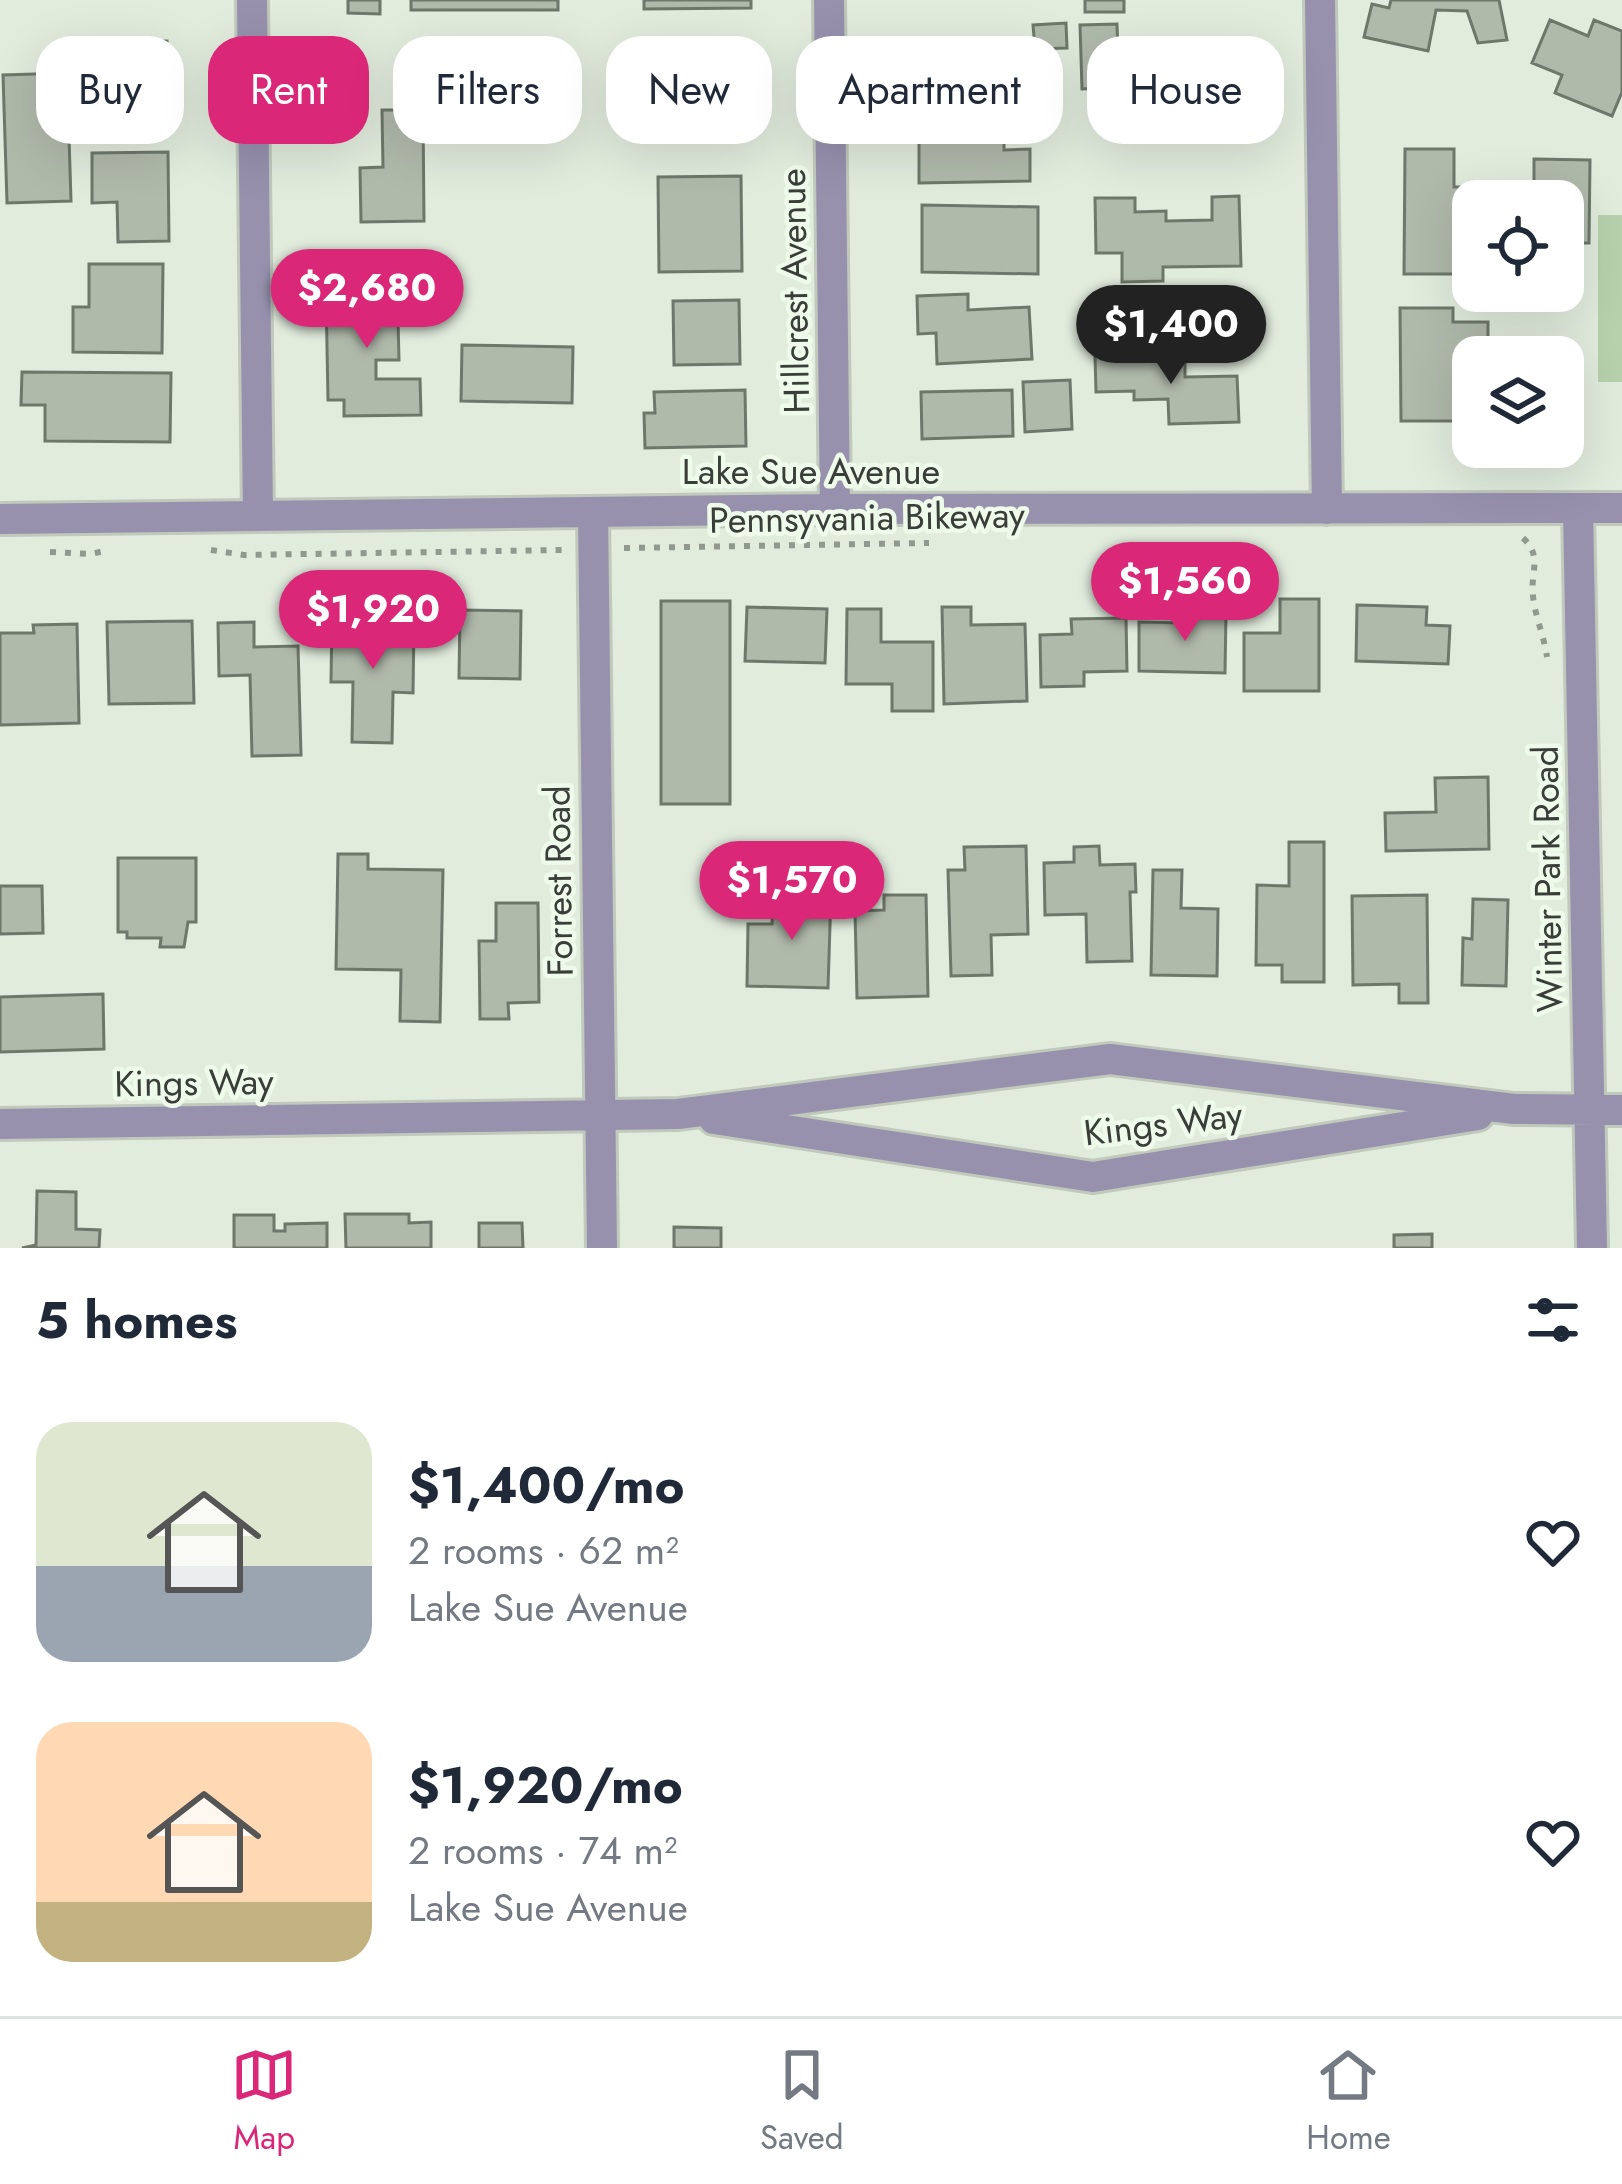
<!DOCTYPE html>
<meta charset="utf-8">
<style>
:root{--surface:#fff;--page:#f2f2f3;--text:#1f2937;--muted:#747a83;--line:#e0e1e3;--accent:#db2777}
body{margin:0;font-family:Jost,sans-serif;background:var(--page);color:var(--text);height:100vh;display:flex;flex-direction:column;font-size:45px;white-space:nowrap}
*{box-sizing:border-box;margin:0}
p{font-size:39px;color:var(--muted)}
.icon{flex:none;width:66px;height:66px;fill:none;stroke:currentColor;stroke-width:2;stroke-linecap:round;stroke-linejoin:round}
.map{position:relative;height:1248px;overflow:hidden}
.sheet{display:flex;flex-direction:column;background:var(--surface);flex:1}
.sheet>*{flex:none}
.top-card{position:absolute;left:36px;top:36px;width:1551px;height:108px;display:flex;gap:24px}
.tools{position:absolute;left:1452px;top:180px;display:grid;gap:24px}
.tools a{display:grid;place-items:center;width:132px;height:132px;border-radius:24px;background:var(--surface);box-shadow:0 12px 48px #0002;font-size:60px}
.price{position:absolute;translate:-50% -102px;padding:0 27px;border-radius:42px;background:var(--accent);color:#fff;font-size:39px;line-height:78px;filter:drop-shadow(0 3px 6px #0008)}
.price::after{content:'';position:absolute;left:50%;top:72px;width:36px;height:27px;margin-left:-18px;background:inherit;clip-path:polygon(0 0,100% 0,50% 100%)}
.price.current{background:#222;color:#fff}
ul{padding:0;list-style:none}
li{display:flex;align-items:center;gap:36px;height:300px;padding:0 36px}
li span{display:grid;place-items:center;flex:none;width:336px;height:240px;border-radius:36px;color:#555}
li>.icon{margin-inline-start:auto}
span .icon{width:144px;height:144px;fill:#fffc;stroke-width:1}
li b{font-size:51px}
h2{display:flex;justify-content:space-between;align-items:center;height:144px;padding:0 36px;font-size:51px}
.tag{padding:0 42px;border-radius:36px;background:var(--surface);box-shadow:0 12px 48px #0002;font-size:42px;line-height:108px}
.tag.current{background:var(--accent);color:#fff}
.tabs{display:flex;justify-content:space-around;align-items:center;height:168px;border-top:3px solid var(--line);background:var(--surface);font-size:33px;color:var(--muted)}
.tabs a{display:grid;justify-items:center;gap:6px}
.tabs .current{color:var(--accent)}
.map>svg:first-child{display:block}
.green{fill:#b6d1ab}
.building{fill:#b0baab;stroke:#6e786a;stroke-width:3}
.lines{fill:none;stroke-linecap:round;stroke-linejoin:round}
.minor-casing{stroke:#bfc9bc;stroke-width:36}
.path{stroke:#91998e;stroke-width:6;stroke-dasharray:6 9;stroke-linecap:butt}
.minor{stroke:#9791ae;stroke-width:30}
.labels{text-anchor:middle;stroke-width:9;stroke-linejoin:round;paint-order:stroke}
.street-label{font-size:36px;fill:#393e38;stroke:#eefaea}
</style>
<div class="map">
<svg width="1622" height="1248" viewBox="0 0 1622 1248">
<rect width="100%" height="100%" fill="#e1ecdd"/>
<path class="green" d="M1598,215H1622V382H1598Z"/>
<path class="building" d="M348,0H380V14L348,13Z
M411,0H558V10H411Z
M644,0H751V8L644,9Z
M1085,0H1124V12H1085Z
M1391,0H1499L1507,40L1478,43L1467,11L1436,10L1428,51L1364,37L1372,4L1389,8Z
M1550,20L1588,36L1594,20L1622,31V92L1612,116L1555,93L1562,75L1532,63Z
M1066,23L1067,48L1035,49L1033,25Z
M1117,24L1118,55L1099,56L1101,88L1082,89L1080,25Z
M928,40L1001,41L1000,86L927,85Z
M167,41L170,132L123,133L122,96L97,97L96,62L124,61V42Z
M675,41L746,42V124H675Z
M1158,46L1237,48L1236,95L1190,94L1189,118L1144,117L1145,83H1157Z
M67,73L71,201L7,203L3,75Z
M382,110H423L424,221L361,222L360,168L383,167Z
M1004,131V150L1030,149V181L919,183V132Z
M1405,149H1454V187H1483V201H1473V228H1456L1455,274H1404Z
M168,152L169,241L118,242L117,202L92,203V153Z
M1534,159L1590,160L1589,243H1563V201H1534Z
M741,176L742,271L659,272L658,177Z
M1239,196L1241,266L1163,267V281L1122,282V253H1096L1095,198H1135V212L1166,211V221L1212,220V197Z
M922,205L1038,207V274L922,272Z
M89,264H163L162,353L73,352V307H89Z
M397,280L399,360H376V379H420L421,415L344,416V400H328L326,293H349L348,281Z
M968,294V310L1029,307L1032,359L937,364L936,333L918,334L917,296Z
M739,300L740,364L674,365L673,301Z
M1400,308H1453V322H1488V357H1473V394H1457V421H1401Z
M462,345L573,347L572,403L461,401Z
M1185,354V377L1237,376L1239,422L1169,424L1168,399L1134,400V391L1096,392L1095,356Z
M22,372L171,373L170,442L45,441V405H21Z
M1070,380L1072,429L1025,432L1023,382Z
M745,390L746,446L645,448L644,413H655L654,392Z
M1012,390L1013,436L922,439L921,392Z
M1280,599H1319V691H1244V633H1280Z
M661,601H730V804H661Z
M1357,605L1427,607L1426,625L1450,626L1448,664L1356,661Z
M747,607L827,609L825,663L745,661Z
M942,607H971V625L1025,624L1027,701L944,704Z
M847,609H881V642H933V711H892V684H846Z
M460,610L521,611L520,679L459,678Z
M1184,611L1226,612L1225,673L1139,671V622L1184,623Z
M332,617H362V624L414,625L413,693L393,692L392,743L352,742L353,682H331Z
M1126,618L1127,671L1084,672V686L1041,687L1040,635L1072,634L1071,619Z
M192,621L194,703L109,704L107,622Z
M254,622V647L298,646L301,755L252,756L250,675L219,676L218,623Z
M77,624L79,723L0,725V633H34L33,625Z
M1488,777L1489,849L1386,851L1385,813L1436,812L1435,778Z
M1289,842H1324V982H1282V965H1256L1257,885L1289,886Z
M1026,846L1028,934L991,935L992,975L951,976L948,870H965L964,847Z
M1099,846L1100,865L1135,864L1136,892H1130L1132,961L1087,962L1086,914L1045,915L1044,863L1074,862V847Z
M338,854H368V869L443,870L440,1022L400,1021L401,970L336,969Z
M118,858H196V922H188L184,947H160L161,938H127V932H118Z
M1153,870H1182L1181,908L1218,909L1217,976L1151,975Z
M0,886H42L43,933L0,934Z
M773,893L831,894L828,988L747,986L748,924H772Z
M884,895H926L928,996L857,998L855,911L884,910Z
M1427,895L1428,1003H1399V984L1353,985L1352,896Z
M1473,899L1508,900L1506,986L1462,985L1463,938L1472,939Z
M496,903H538L539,1002L508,1003L509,1019H480L479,941H496Z
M103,994L104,1049L0,1052V997Z
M37,1191L76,1192V1229L100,1230L99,1248H22L36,1245Z
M345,1214H409V1223L431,1222V1248H346Z
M234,1215H274V1231H285V1224L327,1223V1248H234Z
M479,1223H522L523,1248H479Z
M674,1227L721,1228V1248H674Z
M1432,1234V1248H1394V1235Z"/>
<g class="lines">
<g class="minor-casing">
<path id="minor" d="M252,0L258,516
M829,0L835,509
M1320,0L1327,509
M1578,509L1592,1248
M593,512L602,1248
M0,519L835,509L1622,508
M714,1119L1093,1177L1478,1115
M0,1124L678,1114L1110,1059L1514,1109L1622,1110"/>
</g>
<path class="path" d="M1523,538C1543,556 1530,573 1533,596C1535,616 1544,636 1547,657
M624,548L929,543
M211,550L244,555L563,550
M50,552L91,554L108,550"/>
<use href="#minor" class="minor"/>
</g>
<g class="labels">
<g class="street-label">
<text transform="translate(794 291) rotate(-91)" y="13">Hillcrest Avenue</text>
<text x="811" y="484">Lake Sue Avenue</text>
<text transform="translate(867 517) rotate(-1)" y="13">Pennsyvania Bikeway</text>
<text transform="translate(1547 879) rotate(-91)" y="13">Winter Park Road</text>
<text transform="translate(558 881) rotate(-91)" y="13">Forrest Road</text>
<text transform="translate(194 1082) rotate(-1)" y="13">Kings Way</text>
<text transform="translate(1163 1123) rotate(-7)" y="13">Kings Way</text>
</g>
</g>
</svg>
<div class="tools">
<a><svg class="icon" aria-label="locate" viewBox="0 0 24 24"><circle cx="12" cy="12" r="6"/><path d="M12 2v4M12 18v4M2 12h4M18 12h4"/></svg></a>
<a><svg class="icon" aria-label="layers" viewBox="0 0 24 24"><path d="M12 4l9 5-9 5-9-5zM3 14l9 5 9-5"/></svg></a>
</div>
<b class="price" style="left:367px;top:351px">$2,680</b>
<b class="price current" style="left:1171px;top:387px">$1,400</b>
<b class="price" style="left:1185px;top:644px">$1,560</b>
<b class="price" style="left:373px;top:672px">$1,920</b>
<b class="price" style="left:792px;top:943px">$1,570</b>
<div class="top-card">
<a class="tag">Buy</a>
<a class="tag current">Rent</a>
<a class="tag">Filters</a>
<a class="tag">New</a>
<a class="tag">Apartment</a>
<a class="tag">House</a>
</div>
</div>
<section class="sheet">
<h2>5 homes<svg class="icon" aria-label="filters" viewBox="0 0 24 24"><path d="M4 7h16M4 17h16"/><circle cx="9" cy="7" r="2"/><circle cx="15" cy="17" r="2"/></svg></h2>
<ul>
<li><span style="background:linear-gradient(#dfe7d0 60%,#9aa5b1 0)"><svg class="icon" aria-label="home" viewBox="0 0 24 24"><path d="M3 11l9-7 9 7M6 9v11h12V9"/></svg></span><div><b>$1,400/mo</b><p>2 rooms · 62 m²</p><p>Lake Sue Avenue</p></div><svg class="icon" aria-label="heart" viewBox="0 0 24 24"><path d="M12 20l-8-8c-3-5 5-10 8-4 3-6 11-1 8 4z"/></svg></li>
<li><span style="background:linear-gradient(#ffd9b3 75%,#c2b280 0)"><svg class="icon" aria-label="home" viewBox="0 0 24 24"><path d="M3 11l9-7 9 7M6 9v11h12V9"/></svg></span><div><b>$1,920/mo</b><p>2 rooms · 74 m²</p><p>Lake Sue Avenue</p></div><svg class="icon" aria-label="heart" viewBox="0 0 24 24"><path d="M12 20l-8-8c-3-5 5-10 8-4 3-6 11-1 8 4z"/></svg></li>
</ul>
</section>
<nav class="tabs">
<a class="current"><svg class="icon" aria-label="map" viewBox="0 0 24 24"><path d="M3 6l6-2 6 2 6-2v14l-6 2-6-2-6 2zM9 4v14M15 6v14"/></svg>Map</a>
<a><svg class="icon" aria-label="saved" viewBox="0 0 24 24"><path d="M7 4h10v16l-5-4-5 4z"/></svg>Saved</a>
<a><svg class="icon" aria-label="home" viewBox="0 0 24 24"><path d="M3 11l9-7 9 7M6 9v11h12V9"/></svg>Home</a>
</nav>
